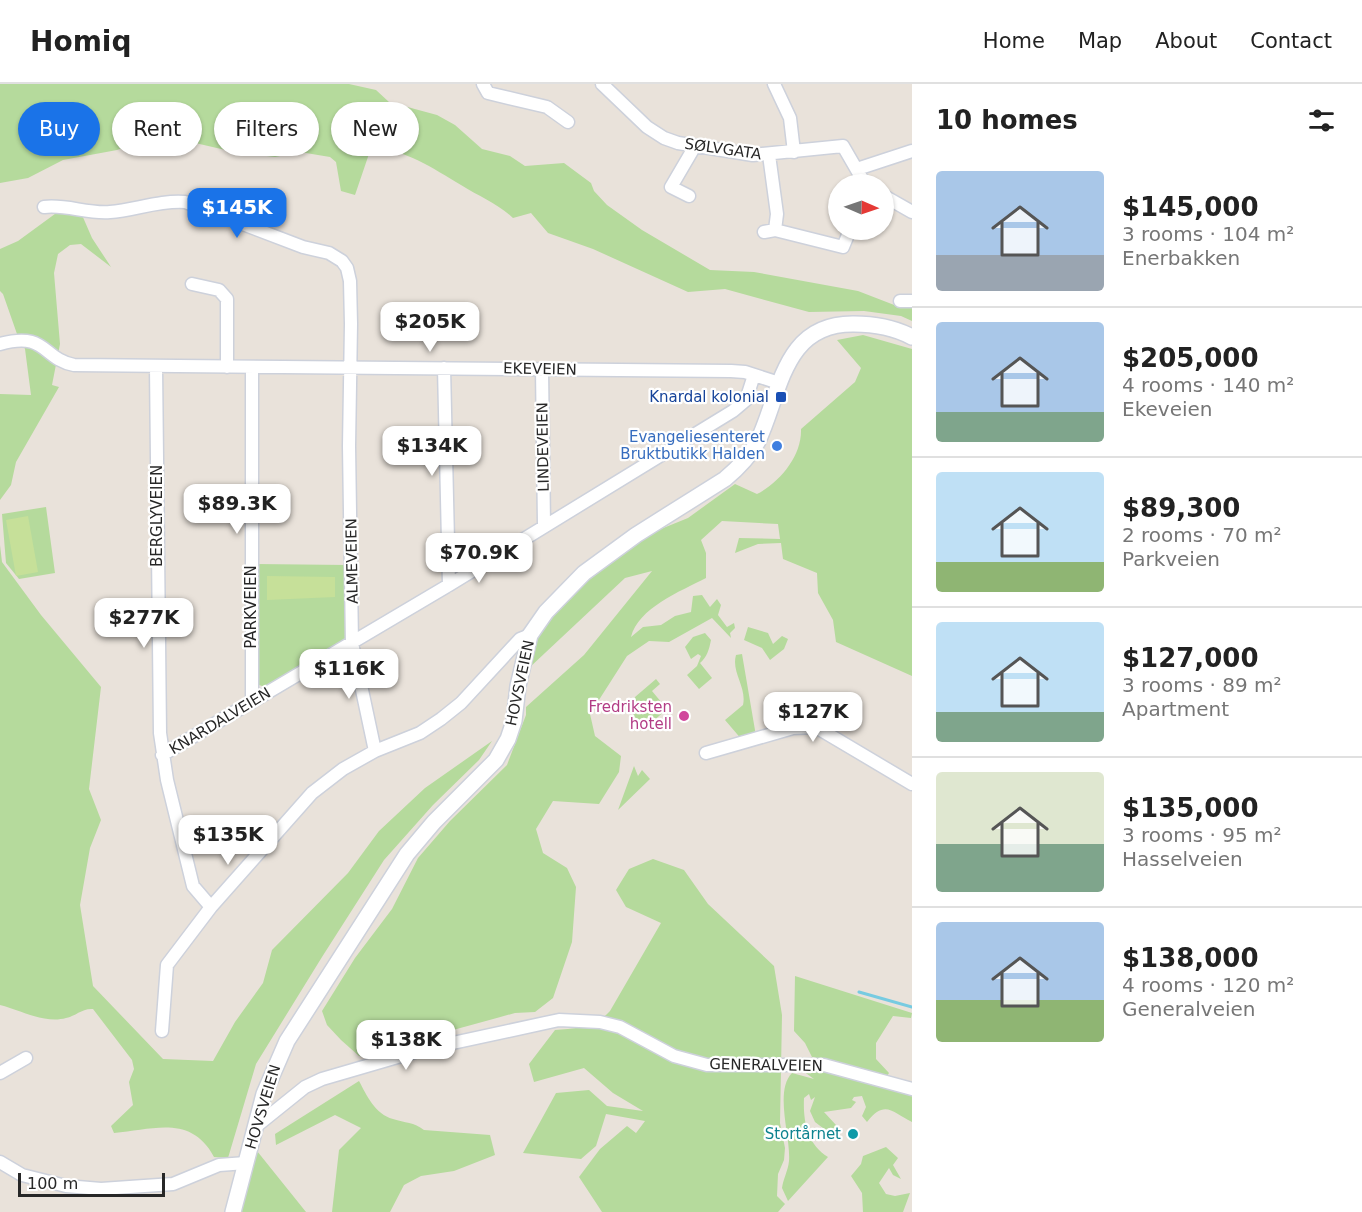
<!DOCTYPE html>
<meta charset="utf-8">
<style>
:root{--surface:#fff;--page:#f6f6f6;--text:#222;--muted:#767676;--line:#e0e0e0;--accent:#1a73e8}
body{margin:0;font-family:"DejaVu Sans",sans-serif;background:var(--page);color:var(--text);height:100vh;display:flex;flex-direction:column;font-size:22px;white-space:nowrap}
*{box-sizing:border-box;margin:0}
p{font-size:20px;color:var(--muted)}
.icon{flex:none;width:33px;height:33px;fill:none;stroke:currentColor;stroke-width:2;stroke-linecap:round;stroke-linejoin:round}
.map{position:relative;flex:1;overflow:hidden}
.side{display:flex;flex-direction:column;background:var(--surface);width:450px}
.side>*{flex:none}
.banner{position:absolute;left:18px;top:18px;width:570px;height:54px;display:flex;gap:12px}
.needle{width:39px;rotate:92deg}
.fabs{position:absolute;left:828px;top:90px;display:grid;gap:12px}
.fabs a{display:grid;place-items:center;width:66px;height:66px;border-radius:50%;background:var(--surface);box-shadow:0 2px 4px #0004;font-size:30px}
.scale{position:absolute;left:18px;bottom:15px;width:147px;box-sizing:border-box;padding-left:6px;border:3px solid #272727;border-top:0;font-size:16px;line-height:21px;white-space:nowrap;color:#272727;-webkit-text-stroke:4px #fff;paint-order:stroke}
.price{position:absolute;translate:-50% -51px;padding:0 14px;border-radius:12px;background:#fff;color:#222;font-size:20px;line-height:39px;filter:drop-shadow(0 2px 3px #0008)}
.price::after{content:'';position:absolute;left:50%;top:36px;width:18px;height:14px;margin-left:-9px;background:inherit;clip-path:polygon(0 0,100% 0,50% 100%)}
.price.current{background:var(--accent);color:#fff}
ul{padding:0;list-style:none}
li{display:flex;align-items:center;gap:18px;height:150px;padding:0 24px}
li+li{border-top:2px solid var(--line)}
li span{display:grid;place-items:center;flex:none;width:168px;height:120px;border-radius:6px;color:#555}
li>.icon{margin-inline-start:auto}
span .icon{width:72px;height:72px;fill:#fffc;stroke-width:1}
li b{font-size:26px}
h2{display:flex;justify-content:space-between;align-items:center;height:72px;padding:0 24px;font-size:26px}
.tag{padding:0 21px;border-radius:27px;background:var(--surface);box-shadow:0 2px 4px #0004;font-size:21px;line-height:54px}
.tag.current{background:var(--accent);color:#fff}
header{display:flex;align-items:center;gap:36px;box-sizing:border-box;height:84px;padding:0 30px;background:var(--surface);border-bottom:2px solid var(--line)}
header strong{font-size:28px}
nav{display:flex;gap:33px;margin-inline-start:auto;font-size:21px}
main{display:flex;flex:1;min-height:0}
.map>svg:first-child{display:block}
.green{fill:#b5da9c}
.pitch{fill:#c6e099}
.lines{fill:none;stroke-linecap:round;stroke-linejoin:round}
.stream{stroke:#77cbe1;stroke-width:3}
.minor-casing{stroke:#cdd1db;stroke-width:15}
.tertiary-casing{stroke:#cdd1db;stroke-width:18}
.minor{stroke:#fff;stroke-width:12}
.tertiary{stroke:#fff;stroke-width:15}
.transit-dot{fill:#1a4fb4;stroke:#fff;stroke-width:2}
.shop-dot{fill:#3f7fe0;stroke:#fff;stroke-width:2}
.hotel-dot{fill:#d1479c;stroke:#fff;stroke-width:2}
.culture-dot{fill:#0f9aa8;stroke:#fff;stroke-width:2}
.labels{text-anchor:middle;stroke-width:4.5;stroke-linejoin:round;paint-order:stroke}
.street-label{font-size:15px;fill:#272727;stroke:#fff}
.transit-label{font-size:15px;fill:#164399;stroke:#fff;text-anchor:end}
.shop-label{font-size:15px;fill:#366cbe;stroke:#fff;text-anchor:end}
.hotel-label{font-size:15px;fill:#b23c85;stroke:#fff;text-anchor:end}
.culture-label{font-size:15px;fill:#0d838f;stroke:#fff;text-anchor:end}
</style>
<header>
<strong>Homiq</strong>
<nav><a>Home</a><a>Map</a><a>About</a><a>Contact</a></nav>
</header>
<main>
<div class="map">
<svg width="912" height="1128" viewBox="0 0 912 1128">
<rect width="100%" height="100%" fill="#e9e2da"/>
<path class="green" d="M0,0H349L376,6L389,18L437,31L455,41L482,65L510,72L525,82L564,79L591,99L594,107L607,121L642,146L710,186L754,188L858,207L902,224L912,223V237L901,232L864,227L809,228L725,205L688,208L593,165L548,149L531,129L513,134C497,119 480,113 461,101C432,84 406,65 371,64L355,111L341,107L336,78L330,73L300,68L275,73L234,68L191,58L149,55L117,66L63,76L28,94L0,99Z
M59,127L82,131L92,154L111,183L81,160L70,161L58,170L54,189L60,260L52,301L59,303L16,378L11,401L0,416V310L31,311L25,265L17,250L3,210L0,207V165L18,157Z
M863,251L912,265V592L836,558L833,536L818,509L817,489L783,475L781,459L758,460L735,469L739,454L780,455L778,440L722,437L701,456L706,469V494C681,507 638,524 631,553L643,543L661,541L675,532L691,528L693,512L702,511L710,523L717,515L721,521L718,531L727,543L734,539L735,544L730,549L731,554L712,534L669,558L649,557L627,572L590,630L595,652L621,672L619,688L599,720L553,717L536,745L543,769L567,784L576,803L572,858L553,914L535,928L515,929L402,960L371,973L359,972L341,956L327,941L322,927L355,874L392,825L418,774L450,737L507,681L526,631V623L584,571L652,487L625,494L529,584L533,557L572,508L651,449L688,434L735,400L757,410C780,398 802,372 801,345L855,298L861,284L837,256Z
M46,423L55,489L19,495L6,479L2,430Z
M0,461L2,478L41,531L101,603L89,705L101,736L90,764L80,821L93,902L163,975L213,977L235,938L263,899L272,866L348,789L379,747L425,704L492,657L479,676L433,721L384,776L322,873L256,980L228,1074L214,1073C191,1030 153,1046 114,1049L111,1042L133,1021L129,998L134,985L132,976L93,925C82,924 76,932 66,934C45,940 20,926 0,921Z
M255,480L348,481L349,554L265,603L256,600Z
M748,543L768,549L773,560L782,552L788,555L784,565L770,576L762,564L744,556Z
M705,549L711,556C709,566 707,573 700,579L712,594L699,605L687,591L697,582L701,572L698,570L691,575L685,563L693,553Z
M742,570L756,652L743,657L725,636L743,621C747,603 731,588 736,571Z
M656,595L660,600L652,607L667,625L643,646L633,635L635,613Z
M634,682L638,692L642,686L650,695L618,726Z
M653,775L684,786L708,820L774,882L782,931L780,1039L785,1064L784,1076L778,1090L777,1112L785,1120L778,1128H602L579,1093L600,1065L627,1042L636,1049L645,1037L606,1030L596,1062L581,1075L523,1069L556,1009L589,1006L607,1022L643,1027L613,1009L584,984L534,998L529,980L555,946C574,945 596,943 610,927L661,839L626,823L616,806L629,785Z
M795,892L912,929L911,934L893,932L876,959V975L889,989L887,992L812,973L805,959L794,947Z
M808,983L912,1008V1038C892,1028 885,1015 867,1038L862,1032L866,1023L862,1012L854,1013L852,1016L856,1018L851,1024L824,1028L836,1041L832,1051L815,1038L810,1027L815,1013L811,1016L809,1010L804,1014C803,1037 807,1060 828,1073L788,1117L782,1104C783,1095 788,1087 789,1077C791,1053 774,1007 792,989L814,995L803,987L802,985Z
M359,997C367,1012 375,1030 393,1035C405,1039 414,1038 424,1046L490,1051L495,1071L454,1087L421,1092L404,1101L390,1128H332L339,1066L361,1044L335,1031L276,1061L275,1050Z
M886,1063L898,1074L893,1081L901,1095L893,1091L889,1084L879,1099L886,1110L895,1112L910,1109L903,1128H863L862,1109L851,1092L861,1080L863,1072Z
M257,1067L306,1128H240Z"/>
<path class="pitch" d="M28,432L38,488L16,492L6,436Z
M267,492L335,493V513L267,516Z"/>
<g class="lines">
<path class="stream" d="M859,908L912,923"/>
<g class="minor-casing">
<path id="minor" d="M483,0L488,9L547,23L568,38
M602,0L647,43L664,54L678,59L753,71L843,62L865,100
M774,0L790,34L794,68
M769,71L777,130L775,146
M857,85L912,67
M689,112L671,103L695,62
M884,112L912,128
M44,123C66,120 87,130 110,128C135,126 160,116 185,118L303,163L329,169L342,177L347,184L350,197L351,240L349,362L352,559L375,667
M764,148L775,146L843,163L850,146
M192,200L219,206L227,215V283
M900,217H912
M0,260C47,247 42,275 74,281L731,287L745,288L779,299
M156,283L160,649L167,696L193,802L211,823
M444,284L449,501
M542,285L544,441
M252,618V284
M706,669L793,644L816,643L912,700
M162,671L449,501L733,327L746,316L754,291
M162,947L167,881L211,823L312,709L343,685L375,667L420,649L441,635L461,619L520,555L530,551
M0,989L26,974
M254,1044L305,1003L322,995L425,965L559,936L600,938L620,943L674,972L707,981H824L912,1005
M0,1078L22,1091L66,1102L101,1105L173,1100L219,1081L246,1079"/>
</g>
<g class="tertiary-casing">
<path id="tertiary" d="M233,1128L264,1010L287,957L407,770L434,738L496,676L508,655L514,637L518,602L530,551L546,528L584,489L636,451L725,395C738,384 750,372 758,357C781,308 783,239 854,240C874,240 895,244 912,253"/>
</g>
<use href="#minor" class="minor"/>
<use href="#tertiary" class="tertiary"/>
</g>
<rect class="transit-dot" x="775" y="307" width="12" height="12" rx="3"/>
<circle class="shop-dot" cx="777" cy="362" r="6"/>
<circle class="hotel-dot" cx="684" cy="632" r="6"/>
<circle class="culture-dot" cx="853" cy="1050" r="6"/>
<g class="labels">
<g class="street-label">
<text transform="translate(723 65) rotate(8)" y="5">SØLVGATA</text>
<text transform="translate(540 285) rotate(1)" y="5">EKEVEIEN</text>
<text transform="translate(543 363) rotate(-91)" y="5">LINDEVEIEN</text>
<text transform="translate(157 432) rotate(-90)" y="5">BERGLYVEIEN</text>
<text transform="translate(352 477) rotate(-91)" y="5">ALMEVEIEN</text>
<text transform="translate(251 523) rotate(-90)" y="5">PARKVEIEN</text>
<text transform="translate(520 599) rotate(-78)" y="5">HOVSVEIEN</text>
<text transform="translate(220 637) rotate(-31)" y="5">KNARDALVEIEN</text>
<text transform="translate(766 981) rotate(1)" y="5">GENERALVEIEN</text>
<text transform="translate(263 1023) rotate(-73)" y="5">HOVSVEIEN</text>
</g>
<g class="transit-label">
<text x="769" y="318">Knardal kolonial</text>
</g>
<g class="shop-label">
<text x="765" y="358">Evangeliesenteret<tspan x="765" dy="17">Bruktbutikk Halden</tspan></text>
</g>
<g class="hotel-label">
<text x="672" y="628">Fredriksten<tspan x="672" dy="17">hotell</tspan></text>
</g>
<g class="culture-label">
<text x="841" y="1055">Stortårnet</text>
</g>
</g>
</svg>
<div class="fabs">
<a><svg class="needle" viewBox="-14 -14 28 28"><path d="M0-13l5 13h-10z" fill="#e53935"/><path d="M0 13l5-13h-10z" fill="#767676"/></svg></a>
</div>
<div class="scale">100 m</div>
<b class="price current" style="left:237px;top:155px">$145K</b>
<b class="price" style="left:430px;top:269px">$205K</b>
<b class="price" style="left:432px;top:393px">$134K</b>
<b class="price" style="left:237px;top:451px">$89.3K</b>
<b class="price" style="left:479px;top:500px">$70.9K</b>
<b class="price" style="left:144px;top:565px">$277K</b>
<b class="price" style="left:349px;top:616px">$116K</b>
<b class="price" style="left:813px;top:659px">$127K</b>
<b class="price" style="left:228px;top:782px">$135K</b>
<b class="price" style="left:406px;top:987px">$138K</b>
<div class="banner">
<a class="tag current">Buy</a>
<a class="tag">Rent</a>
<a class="tag">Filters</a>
<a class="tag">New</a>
</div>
</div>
<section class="side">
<h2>10 homes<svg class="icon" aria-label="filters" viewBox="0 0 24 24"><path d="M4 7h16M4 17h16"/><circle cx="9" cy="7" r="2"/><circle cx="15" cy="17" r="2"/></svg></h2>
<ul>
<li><span style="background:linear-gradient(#a9c7e8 70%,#9aa5b1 0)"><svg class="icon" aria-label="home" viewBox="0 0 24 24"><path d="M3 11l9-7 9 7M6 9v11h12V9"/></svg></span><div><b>$145,000</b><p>3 rooms · 104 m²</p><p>Enerbakken</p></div></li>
<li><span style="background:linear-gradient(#a9c7e8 75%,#7fa58c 0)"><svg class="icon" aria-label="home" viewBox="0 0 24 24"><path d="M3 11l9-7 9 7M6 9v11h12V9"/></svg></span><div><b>$205,000</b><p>4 rooms · 140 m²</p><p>Ekeveien</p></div></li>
<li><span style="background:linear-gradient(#bfe0f5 75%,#8fb573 0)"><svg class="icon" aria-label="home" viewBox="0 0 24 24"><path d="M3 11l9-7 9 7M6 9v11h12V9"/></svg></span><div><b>$89,300</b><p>2 rooms · 70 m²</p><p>Parkveien</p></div></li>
<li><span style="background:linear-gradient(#bfe0f5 75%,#7fa58c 0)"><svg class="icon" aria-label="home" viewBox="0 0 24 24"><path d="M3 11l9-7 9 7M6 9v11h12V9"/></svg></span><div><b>$127,000</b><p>3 rooms · 89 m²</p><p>Apartment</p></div></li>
<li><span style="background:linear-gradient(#dfe7d0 60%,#7fa58c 0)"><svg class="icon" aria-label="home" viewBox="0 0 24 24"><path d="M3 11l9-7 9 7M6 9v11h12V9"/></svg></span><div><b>$135,000</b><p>3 rooms · 95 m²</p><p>Hasselveien</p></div></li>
<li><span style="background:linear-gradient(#a9c7e8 65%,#8fb573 0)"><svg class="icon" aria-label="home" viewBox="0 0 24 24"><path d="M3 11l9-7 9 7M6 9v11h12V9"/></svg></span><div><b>$138,000</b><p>4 rooms · 120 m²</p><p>Generalveien</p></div></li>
</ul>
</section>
</main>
